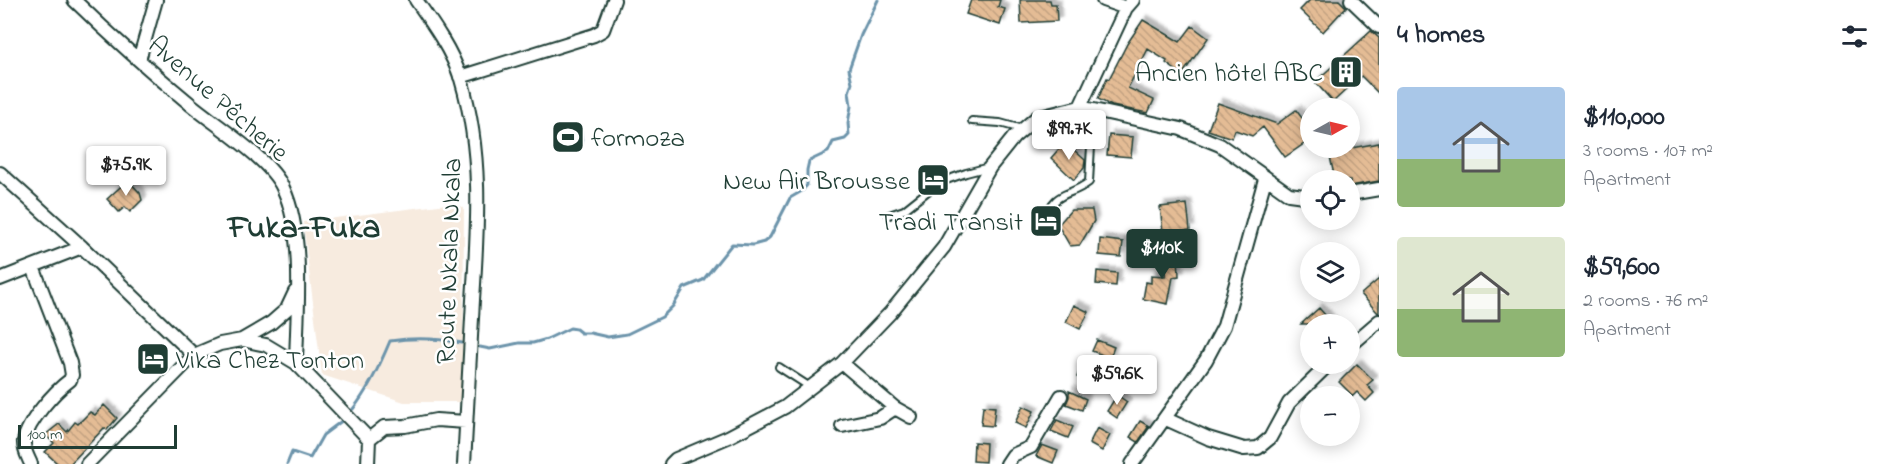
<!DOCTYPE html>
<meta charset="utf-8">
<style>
:root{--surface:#fff;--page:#f6f6f7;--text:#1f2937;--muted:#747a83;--accent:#1f3d34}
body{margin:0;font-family:"Indie Flower",sans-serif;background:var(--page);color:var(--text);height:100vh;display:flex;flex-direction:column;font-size:22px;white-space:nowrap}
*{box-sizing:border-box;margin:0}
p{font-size:20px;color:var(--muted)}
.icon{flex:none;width:33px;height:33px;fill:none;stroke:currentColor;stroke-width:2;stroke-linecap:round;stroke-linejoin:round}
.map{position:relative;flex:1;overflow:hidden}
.sheet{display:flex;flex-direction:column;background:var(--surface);width:510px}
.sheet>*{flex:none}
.needle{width:39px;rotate:82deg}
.controls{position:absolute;left:1300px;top:98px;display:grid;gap:12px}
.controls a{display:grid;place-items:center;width:60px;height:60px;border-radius:50%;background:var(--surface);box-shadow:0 3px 15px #0003;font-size:30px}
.scale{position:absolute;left:18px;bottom:15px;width:159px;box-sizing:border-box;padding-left:6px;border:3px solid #1f3d34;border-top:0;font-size:16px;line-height:21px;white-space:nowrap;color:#1f3d34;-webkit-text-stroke:4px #fff;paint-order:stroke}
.price{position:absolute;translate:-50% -51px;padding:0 14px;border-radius:6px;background:#fff;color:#222;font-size:20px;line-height:39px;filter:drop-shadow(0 2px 3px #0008)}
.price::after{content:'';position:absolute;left:50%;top:36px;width:18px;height:14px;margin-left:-9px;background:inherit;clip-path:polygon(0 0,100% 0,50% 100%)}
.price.current{background:var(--accent);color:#fff}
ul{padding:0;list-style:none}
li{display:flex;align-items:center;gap:18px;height:150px;padding:0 18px}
li span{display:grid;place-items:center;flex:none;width:168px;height:120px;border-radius:6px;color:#555}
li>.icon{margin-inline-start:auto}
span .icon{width:72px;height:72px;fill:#fffc;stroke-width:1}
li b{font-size:26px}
h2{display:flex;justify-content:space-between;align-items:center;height:72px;padding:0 18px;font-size:26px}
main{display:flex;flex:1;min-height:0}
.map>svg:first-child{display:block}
.built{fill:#f7ebdf}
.water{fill:url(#water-ripples);stroke:#6c94ab;stroke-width:1.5}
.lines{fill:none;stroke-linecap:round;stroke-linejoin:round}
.stream{stroke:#6c94ab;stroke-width:3}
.building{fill:url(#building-back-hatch);stroke:#1f3d34;stroke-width:1.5;filter:url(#shadow)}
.lane-casing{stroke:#1f3d34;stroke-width:10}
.street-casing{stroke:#1f3d34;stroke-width:16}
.lane{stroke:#fff;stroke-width:6}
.street{stroke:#fff;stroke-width:12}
.labels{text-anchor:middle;stroke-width:5;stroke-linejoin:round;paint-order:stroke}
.poi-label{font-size:27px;fill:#1f3d34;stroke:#fff;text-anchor:end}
.street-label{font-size:27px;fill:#1f3d34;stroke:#fff}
.district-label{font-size:33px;font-weight:bold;fill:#1f3d34;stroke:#fff}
</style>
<main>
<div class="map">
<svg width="1379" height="464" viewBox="0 0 1379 464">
<defs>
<pattern id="water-ripples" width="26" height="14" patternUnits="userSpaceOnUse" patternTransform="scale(1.5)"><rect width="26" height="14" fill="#9fcefa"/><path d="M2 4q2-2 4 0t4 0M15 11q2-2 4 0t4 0" fill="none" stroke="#81a8cb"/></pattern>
<pattern id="building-back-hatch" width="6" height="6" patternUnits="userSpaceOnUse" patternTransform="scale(1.5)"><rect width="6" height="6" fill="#e4bc95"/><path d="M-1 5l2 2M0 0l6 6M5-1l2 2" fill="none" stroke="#c3a281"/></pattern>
<filter id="shadow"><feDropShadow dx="4.5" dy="-4.5" stdDeviation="1.5" flood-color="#0004"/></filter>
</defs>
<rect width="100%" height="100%" fill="#fff"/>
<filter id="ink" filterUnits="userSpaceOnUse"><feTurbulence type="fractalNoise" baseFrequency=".0167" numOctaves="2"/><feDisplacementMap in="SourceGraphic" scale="12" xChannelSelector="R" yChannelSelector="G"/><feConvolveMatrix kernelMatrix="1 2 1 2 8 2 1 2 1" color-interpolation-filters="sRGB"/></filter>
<g filter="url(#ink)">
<path class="built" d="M455,203L464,208L463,402H404L322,375L303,222Z"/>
<path class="water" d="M581,128L583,143L555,145L554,131Z"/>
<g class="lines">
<path class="stream" d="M480,347L490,349L519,343H533L547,339L570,328L576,329L581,333H590L608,337L627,334L662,317L673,306L684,288L703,280L732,244L753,245L764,242L770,237L790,198L802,191L807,185V170L809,161L828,152L833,142L845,139L849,135L848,123L851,106L849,92L852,83L849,69L861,35L878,0
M353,409C369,389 380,365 390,341C415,337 437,338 462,343
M287,464L292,452L310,458L323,435L343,420"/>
</g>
<path class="building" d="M971,0H1000L998,7L1005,9L1000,25L966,14Z
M1020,0H1050L1051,4H1056L1057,21L1021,23Z
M1310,0H1339L1346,7L1323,32L1300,10Z
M1143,20L1180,42L1192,26L1208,38L1182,75L1166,63L1167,61L1148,49L1128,88L1154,100L1148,113L1112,106L1098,99L1107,78L1109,79L1127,44Z
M1371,31L1379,38V94L1361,76L1333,102L1315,82Z
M1218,103L1277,124L1296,110L1311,130V139L1285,157L1263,127L1252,136L1235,130L1232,138L1208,130Z
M1109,135L1133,137L1131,157L1107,155Z
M1065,142L1085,160L1084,168L1074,180L1051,158Z
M1379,143V181L1350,186V180H1335L1329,152Z
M128,180L140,193L142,200L130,212L125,207L119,212L107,199Z
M1187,204L1190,230L1163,233L1160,207Z
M1071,210H1092L1094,221L1080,245L1070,246L1058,225Z
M1100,239L1123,242L1121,257L1099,255Z
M1178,255L1179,276L1173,277L1168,304L1143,299L1146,282L1151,283V275L1165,276L1166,262L1150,261L1151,256Z
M1097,271L1117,273L1116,286L1096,284Z
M1379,279V313H1378L1361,294Z
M1074,305L1089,312L1080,329L1066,322Z
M1319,308L1333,324H1301Z
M1097,340L1114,347L1110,358L1092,351Z
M1357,364L1373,380L1367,385L1374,393L1366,401L1357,392L1353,396L1339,382Z
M1081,366L1098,373L1094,384L1077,377Z
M1069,391L1086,399L1082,410L1066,404L1069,397Z
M1117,395L1127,402L1117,418L1107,411Z
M104,405L117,418L107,430L104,428L70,464H58L45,452L54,443L45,435L59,424L67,432L75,422L78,424L90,412L95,415Z
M983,406L995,407L993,426L981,425Z
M1023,406L1034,411L1026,428L1015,423Z
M1057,420L1073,427L1068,438L1051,431Z
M1140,421L1149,426L1138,442L1130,437Z
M1097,428L1110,435L1102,451L1089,444Z
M974,442L986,443L985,462L973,461Z
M1042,445L1058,451L1053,463L1036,456Z"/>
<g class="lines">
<g class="lane-casing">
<path id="lane" d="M972,121L1000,123L1022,129
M889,215L904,210L938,183L966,173L989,167
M1045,220C1055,189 1068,198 1089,182L1093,110
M779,367L810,387"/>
</g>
<g class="street-casing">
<path id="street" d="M74,0C111,36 149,70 189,103C215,125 269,158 283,188C305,234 297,312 296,363
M416,0C433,24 452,51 461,79C483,153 478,224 473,300C470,355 467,409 464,464
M1103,0L1126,8
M1351,0L1379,27
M139,60L156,0
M460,77L594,35L603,30L614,0
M1080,107L1126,8L1133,0
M0,173L82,247L194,355
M1350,194L1379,189
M0,279L82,247
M242,340L271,323L287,309L295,292
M1350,346L1379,321
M842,363L895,408L911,417
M1166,419L1208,438L1244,449L1258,448L1270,438L1289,403L1330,363
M842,426L880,418L895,408
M369,439L384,427L405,426L436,420L466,422
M31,464C28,457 23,449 24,441C28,421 54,392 70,380L72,375L70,363L33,267
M87,464L194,355L220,344L242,340L266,345L296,363L369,439L368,464
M671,464L676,459L728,437L785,407L842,363L890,313L944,247L990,167L1014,137L1036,118L1080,107L1181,129L1220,145L1289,194L1311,197
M1007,464L1013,455L1031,447L1061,396
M1132,464L1206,360L1224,326L1265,179"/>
</g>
<use href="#lane" class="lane"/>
<use href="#street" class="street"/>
</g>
</g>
<defs>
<g id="building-square" transform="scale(1.725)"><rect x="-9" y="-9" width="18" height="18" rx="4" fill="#1f3d34" stroke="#fff"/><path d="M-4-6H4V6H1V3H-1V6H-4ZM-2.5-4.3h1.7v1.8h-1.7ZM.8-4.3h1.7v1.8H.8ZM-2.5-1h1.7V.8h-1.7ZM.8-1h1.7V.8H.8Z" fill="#fff"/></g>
<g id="stadium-square" transform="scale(1.725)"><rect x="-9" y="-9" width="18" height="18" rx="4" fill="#1f3d34" stroke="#fff"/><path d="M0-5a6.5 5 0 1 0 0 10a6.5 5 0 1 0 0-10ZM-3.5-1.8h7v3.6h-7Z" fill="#fff"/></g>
<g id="hotel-square" transform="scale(1.725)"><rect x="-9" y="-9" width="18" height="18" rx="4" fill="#1f3d34" stroke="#fff"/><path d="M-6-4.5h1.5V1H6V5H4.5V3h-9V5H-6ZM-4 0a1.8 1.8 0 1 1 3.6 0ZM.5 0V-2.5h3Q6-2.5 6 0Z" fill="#fff"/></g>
</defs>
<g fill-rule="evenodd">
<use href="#building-square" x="1346" y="72"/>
<use href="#stadium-square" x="568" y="137"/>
<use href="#hotel-square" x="933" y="180"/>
<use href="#hotel-square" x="1046" y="221"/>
<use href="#hotel-square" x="153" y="359"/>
</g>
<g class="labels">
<g class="poi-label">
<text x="1323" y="81">Ancien hôtel ABC</text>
<text x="591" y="146" text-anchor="start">formoza</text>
<text x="910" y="189">New Air Brousse</text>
<text x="1023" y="230">Tradi Transit</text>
<text x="176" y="368" text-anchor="start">Vika Chez Tonton</text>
</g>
<g class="street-label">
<text transform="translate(219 98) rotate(41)" y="9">Avenue Pêcherie</text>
<text transform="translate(448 261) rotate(-88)" y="9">Route Nkala Nkala</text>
</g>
<g class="district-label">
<text x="304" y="237">Fuka-Fuka</text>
</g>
</g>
</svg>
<div class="controls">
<a><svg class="needle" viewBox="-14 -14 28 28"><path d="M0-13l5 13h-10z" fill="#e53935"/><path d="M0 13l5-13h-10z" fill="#747a83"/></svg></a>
<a><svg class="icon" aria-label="locate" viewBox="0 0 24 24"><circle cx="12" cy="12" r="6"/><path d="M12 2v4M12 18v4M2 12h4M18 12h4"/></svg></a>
<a><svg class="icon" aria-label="layers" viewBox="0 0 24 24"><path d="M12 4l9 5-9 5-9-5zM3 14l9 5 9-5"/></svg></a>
<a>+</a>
<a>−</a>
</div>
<div class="scale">100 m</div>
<b class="price" style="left:1069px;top:161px">$99.7K</b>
<b class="price" style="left:126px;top:197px">$75.9K</b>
<b class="price current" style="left:1162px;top:280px">$110K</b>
<b class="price" style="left:1117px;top:406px">$59.6K</b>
</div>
<section class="sheet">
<h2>4 homes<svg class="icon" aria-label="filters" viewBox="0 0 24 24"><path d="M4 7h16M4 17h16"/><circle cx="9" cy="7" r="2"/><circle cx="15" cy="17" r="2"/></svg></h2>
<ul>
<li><span style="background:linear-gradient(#a9c7e8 60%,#8fb573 0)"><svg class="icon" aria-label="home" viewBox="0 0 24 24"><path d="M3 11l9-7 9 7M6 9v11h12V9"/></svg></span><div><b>$110,000</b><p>3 rooms · 107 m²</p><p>Apartment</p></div></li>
<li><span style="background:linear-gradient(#dfe7d0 60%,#8fb573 0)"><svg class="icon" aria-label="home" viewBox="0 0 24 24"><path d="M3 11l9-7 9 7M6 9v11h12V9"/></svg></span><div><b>$59,600</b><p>2 rooms · 76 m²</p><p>Apartment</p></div></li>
</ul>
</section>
</main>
